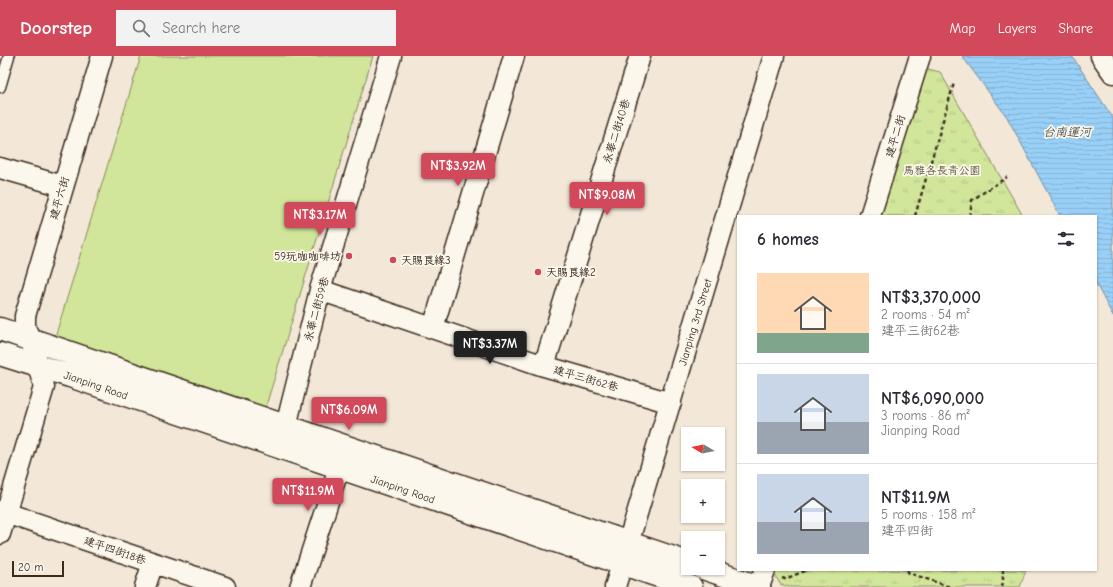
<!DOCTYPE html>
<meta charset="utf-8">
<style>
:root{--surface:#fff;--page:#f2f2f3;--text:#2b2b33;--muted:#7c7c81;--line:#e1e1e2;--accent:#d1495b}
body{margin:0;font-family:"Comic Neue","LXGW WenKai TC",sans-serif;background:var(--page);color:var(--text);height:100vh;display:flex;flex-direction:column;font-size:15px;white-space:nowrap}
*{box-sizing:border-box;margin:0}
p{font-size:13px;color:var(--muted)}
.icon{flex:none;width:22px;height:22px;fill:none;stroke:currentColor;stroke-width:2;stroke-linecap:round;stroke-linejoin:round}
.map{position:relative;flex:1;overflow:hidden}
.panel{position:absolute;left:737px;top:159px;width:360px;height:356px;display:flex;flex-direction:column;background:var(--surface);border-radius:0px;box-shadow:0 1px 3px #0004}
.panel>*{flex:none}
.needle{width:26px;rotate:280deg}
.fabs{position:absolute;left:681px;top:371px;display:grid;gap:8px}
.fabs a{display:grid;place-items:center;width:44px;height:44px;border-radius:0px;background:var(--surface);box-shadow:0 1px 3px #0004;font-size:20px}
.scale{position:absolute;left:12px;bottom:10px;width:52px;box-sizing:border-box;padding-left:4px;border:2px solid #3b2a1e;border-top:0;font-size:11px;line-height:14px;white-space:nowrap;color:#3b2a1e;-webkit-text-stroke:3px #fbf7ec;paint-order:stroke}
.price{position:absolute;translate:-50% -34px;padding:0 9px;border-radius:4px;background:var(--accent);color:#fff;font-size:13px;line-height:26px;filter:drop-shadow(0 1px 2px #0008)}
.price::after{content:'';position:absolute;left:50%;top:24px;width:12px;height:9px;margin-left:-6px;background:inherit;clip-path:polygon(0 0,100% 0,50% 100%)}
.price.active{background:#222;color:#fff}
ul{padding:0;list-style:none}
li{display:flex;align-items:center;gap:12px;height:100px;padding:0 20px}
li+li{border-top:1px solid var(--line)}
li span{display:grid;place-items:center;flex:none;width:112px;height:80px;border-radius:0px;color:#555}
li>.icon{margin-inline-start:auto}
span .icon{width:48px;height:48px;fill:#fffc;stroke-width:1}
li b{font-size:17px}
h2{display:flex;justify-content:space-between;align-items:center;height:48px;padding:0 20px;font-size:17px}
header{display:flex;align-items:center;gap:24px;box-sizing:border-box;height:56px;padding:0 20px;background:var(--accent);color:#fff}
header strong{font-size:19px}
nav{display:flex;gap:22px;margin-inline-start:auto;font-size:14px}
.search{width:280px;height:36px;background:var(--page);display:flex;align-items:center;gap:10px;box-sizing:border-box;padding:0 14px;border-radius:0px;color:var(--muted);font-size:15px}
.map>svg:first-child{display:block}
.green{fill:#d1e69a;stroke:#86885c}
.park{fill:url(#park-tufts);stroke:#86885c}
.water{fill:url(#water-rules);stroke:#738ea1}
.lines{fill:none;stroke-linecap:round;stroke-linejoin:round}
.service-casing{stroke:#3b2a1e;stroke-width:13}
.minor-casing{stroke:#3b2a1e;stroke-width:23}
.tertiary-casing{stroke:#3b2a1e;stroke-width:25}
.path{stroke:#3b2a1e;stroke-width:2.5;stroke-dasharray:4 3;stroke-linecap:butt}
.service{stroke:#fbf7ec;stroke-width:10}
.minor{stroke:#fbf7ec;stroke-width:20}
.tertiary{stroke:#fbf7ec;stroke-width:22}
.poi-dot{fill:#d1495b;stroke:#fbf7ec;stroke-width:1.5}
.labels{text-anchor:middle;stroke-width:3.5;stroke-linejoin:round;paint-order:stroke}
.street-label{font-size:11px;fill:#3b2a1e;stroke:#fbf7ec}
.park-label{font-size:11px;fill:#60593d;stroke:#fbf7ec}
.poi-label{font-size:11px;fill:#3b2a1e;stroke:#fbf7ec;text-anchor:start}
.water-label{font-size:12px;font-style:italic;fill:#525454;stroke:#fbf7ec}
</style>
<header>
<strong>Doorstep</strong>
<div class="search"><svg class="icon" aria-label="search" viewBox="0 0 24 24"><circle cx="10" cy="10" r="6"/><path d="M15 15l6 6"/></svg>Search here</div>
<nav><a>Map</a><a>Layers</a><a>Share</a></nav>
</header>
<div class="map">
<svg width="1113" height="531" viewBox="0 0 1113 531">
<defs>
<pattern id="park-tufts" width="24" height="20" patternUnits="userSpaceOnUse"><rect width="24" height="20" fill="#d1e69a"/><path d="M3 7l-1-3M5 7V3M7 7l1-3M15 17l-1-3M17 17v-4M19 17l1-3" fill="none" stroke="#b4c584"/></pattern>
<pattern id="water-rules" width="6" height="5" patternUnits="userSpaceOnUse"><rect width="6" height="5" fill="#99d0f8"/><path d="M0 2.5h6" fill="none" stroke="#85b3d4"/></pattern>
</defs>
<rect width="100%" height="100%" fill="#f3e8d8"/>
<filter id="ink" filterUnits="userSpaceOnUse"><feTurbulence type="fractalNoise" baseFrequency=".025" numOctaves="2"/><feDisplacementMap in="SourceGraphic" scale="8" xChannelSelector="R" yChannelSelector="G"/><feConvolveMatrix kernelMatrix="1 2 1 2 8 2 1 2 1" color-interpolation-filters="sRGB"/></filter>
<g filter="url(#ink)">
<path class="green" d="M141,0H373L261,366L49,301Z"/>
<path class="park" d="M924,12L940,16L1023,160H880Z
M775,514H1026L1020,531H789L780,528L774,517Z"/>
<path class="water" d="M962,0H1072L1113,62V260L1096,228V160H1060L1007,61Z"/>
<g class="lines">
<g class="service-casing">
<path id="service" d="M0,31L9,0"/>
</g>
<g class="minor-casing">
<path id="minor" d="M1101,0L1113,17
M0,112L63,130
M870,160L920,0
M320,234L544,310L671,347
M433,272L514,0
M544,310L640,0
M286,370L320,234L391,0
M0,455L225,531
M0,478L44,331L31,284L25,272V260L102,0
M145,531L153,507
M300,531L344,397
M615,531L774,0
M759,531L765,514"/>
</g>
<g class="tertiary-casing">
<path id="tertiary" d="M0,273L688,507
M0,298L70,320L691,531
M703,512L759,531"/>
</g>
<path class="path" d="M915,160L954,27
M970,160L972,144L1007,121
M907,514L909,517L950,531
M782,522L785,523L807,514
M1002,531L1003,525V514"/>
<use href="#service" class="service"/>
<use href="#minor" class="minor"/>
<use href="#tertiary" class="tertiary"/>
</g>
</g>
<g class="poi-dot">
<circle cx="349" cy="200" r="4"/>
<circle cx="393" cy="204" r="4"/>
<circle cx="538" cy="216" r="4"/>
</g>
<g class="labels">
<g class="street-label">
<text transform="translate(616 75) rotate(-73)" y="4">永華二街40巷</text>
<text transform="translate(895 80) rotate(-73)" y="4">建平二街</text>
<text transform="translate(59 142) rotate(-74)" y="4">建平六街</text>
<text transform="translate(316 253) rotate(-75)" y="4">永華二街59巷</text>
<text transform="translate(695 266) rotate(-73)" y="4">Jianping 3rd Street</text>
<text transform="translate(586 322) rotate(16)" y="4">建平三街62巷</text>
<text transform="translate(96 329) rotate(19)" y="4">Jianping Road</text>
<text transform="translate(403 433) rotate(19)" y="4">Jianping Road</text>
<text transform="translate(115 494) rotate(19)" y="4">建平四街18巷</text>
</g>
<g class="park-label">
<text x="942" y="118">馬雅各長青公園</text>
</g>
<g class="poi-label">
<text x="341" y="204" text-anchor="end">59玩咖咖啡坊</text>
<text x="401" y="208">天賜良緣3</text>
<text x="546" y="220">天賜良緣2</text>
</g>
<g class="water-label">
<text x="1067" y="80">台南運河</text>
</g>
</g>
</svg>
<div class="fabs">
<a><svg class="needle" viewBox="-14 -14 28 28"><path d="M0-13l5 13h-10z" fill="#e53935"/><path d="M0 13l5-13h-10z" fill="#7c7c81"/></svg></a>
<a>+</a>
<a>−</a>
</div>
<div class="scale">20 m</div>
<b class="price" style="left:458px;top:131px">NT$3.92M</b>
<b class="price" style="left:607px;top:160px">NT$9.08M</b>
<b class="price" style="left:320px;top:180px">NT$3.17M</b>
<b class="price active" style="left:490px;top:309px">NT$3.37M</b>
<b class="price" style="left:349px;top:375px">NT$6.09M</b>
<b class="price" style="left:308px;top:456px">NT$11.9M</b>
<section class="panel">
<h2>6 homes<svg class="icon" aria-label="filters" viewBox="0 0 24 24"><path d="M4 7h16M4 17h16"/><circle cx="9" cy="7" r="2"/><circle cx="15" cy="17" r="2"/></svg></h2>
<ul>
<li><span style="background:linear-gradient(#ffd9b3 75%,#7fa58c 0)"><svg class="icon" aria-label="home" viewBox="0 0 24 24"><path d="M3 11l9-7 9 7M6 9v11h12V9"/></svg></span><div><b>NT$3,370,000</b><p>2 rooms · 54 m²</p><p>建平三街62巷</p></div></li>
<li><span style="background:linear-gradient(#c9d6e8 60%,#9aa5b1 0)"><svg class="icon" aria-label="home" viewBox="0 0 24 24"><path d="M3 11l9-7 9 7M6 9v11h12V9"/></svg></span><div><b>NT$6,090,000</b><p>3 rooms · 86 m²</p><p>Jianping Road</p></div></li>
<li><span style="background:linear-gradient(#c9d6e8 60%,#9aa5b1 0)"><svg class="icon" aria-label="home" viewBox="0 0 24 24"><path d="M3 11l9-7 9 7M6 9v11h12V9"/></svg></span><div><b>NT$11.9M</b><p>5 rooms · 158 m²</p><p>建平四街</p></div></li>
</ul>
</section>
</div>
